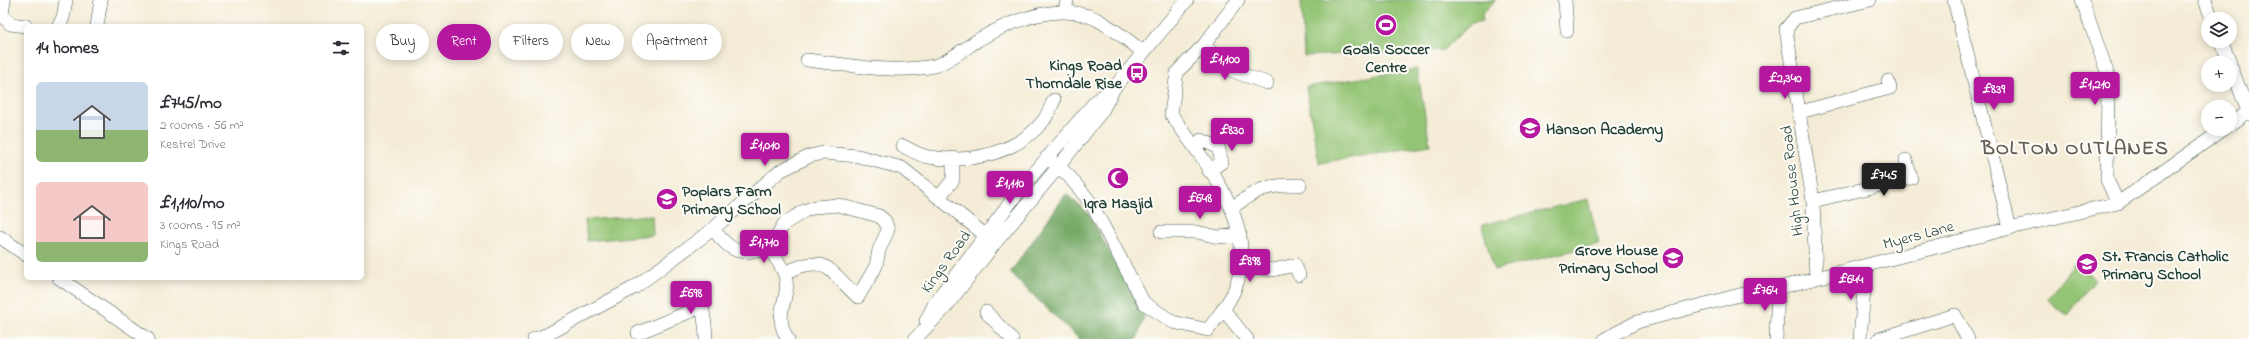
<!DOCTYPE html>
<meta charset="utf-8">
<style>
:root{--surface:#fff;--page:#f2f2f3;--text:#2b2b33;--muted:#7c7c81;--accent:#b5179e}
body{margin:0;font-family:"Indie Flower",sans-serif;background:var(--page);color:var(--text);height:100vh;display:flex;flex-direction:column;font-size:15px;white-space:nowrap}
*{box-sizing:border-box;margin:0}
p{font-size:13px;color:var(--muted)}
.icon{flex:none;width:22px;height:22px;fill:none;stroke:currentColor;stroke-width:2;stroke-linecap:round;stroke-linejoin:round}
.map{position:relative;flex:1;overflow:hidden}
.panel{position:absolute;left:24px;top:24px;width:340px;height:256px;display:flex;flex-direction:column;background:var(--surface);border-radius:6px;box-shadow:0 2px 10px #0003}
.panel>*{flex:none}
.banner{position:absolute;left:376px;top:24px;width:380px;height:36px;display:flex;gap:8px}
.tools{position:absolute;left:2201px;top:12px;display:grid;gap:8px}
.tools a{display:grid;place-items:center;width:36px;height:36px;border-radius:50%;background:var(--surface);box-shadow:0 2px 10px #0003;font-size:20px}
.price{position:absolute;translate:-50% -34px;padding:0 9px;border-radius:4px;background:var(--accent);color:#fff;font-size:13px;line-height:26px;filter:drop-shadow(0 1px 2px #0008)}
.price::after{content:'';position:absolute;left:50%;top:24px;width:12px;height:9px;margin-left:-6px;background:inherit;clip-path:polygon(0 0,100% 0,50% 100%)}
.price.on{background:#222;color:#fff}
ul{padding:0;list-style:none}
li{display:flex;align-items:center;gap:12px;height:100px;padding:0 12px}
li span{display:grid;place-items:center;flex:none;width:112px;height:80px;border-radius:6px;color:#555}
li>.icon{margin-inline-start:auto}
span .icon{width:48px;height:48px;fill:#fffc;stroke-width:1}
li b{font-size:17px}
h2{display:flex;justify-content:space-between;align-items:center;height:48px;padding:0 12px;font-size:17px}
.chip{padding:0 14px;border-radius:18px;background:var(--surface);box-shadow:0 2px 10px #0003;font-size:14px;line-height:36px}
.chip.on{background:var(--accent);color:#fff}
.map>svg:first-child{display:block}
.green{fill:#94c576;stroke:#5a8155}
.forest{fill:#77aa67;stroke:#4b744e}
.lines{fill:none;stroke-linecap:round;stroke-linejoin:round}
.minor-casing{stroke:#3f574c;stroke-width:14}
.minor{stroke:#fff;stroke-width:13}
.labels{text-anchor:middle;stroke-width:4;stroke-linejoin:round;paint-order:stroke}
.poi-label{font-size:16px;font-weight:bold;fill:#1f3d34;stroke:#fdfcf7;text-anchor:start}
.street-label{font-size:16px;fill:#1f3d34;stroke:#fdfcf7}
.district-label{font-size:20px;font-weight:bold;letter-spacing:1px;fill:#675e56;stroke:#fdfcf7}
</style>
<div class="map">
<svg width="2249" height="339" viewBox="0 0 2249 339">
<rect width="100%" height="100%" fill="#fdfcf7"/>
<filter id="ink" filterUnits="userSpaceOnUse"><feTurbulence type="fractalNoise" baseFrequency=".025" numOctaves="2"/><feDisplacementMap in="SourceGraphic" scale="8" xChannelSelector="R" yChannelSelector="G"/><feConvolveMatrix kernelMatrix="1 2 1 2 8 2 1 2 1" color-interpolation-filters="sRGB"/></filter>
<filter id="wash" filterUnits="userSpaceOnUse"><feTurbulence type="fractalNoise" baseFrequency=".012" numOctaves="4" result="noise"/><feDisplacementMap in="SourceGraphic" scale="16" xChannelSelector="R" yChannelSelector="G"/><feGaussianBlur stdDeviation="0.9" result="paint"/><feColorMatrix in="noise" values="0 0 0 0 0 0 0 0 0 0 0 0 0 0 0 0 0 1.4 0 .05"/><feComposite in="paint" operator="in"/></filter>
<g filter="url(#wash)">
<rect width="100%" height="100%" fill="#f4ecd6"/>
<path class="green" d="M1301,0H1496L1482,14L1483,21L1472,23L1443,50L1304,56Z
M1417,69L1430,145L1319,163L1306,87Z
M1588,199L1599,244L1494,270L1482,225Z
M652,215L653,235L587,241L585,220Z
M2075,263L2095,279L2067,315L2047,299Z"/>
<path class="forest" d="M1066,194L1088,213L1144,316L1137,339H1079L1010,273Z"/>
</g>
<g filter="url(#ink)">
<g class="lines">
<g class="minor-casing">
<path id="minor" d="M4,0L2,14L10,24L26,26
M1565,0L1567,31
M1954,0L2010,228
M2082,0L2108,75L2107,180L2118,203
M2205,0L2212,19
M1065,12L1067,0
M58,26L63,18L66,0
M97,26L101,0
M2221,41L2230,63
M1204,45L1230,70L1267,83
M807,60C849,65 892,74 934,66C945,64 967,47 978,40C1011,21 1057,1 1096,19C1113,28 1128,40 1143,52
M2230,64L2249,114
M1800,112L1890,88L1888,81
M2230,125L2248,112
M1201,140L1218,147L1222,162L1209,171
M903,146C911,150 920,156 929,157C970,164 1018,153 1044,120C1048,114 1051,106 1054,100
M1047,157L1068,175L1091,203L1144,303L1173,322L1208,330C1218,316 1232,300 1237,283C1257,220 1204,162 1171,114L1177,72L1204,45L1238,0
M939,197L953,180V158
M1813,201L1911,178L1906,160
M1232,208C1257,189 1267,184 1300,185
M713,229C733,254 738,254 769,249C774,256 781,264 784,273C794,296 770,313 788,339
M1161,232H1197L1218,237L1240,235
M0,237L26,255
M769,249L784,224L804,211L815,207L838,205L879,216L885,221L888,230L879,250L876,266L858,297C828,270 826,252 785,273
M1241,264L1273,270L1295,265L1299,275
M59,278L148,339
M1816,278L1813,201L1786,29L1795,18L1870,0
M701,290C701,307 706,322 706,339
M1223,309L1247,339
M986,312L1012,339
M926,321L936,301L1023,186L1095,102L1112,89
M638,333L701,307
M534,339L548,334L635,287L713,229L780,171L810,156L823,153L858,156L902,168L995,243
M915,339L945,308L995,243L1059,166L1102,111L1114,88L1187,0
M1605,339L1637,322L1751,292L1778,288L2010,228L2118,203L2224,129
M1776,339L1778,288
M1860,339L1866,265
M1879,339L1955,315L1968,339"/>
</g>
<use href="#minor" class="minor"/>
</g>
</g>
<defs>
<g id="stadium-disc" transform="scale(1.15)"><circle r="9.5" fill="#b5179e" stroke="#fdfcf7"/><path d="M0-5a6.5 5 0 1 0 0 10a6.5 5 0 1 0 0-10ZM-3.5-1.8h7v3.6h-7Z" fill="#fff"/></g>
<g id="bus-disc" transform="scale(1.15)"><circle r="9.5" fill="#b5179e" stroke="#fdfcf7"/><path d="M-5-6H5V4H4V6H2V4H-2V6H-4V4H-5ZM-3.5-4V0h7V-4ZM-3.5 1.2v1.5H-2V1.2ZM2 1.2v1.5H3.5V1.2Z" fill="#fff"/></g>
<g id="school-disc" transform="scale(1.15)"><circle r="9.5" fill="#b5179e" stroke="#fdfcf7"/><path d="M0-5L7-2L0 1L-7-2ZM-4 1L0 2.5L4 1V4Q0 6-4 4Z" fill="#fff"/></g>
<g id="mosque-disc" transform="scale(1.15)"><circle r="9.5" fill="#b5179e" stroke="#fdfcf7"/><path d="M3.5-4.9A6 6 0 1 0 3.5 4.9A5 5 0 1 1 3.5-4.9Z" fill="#fff"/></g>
</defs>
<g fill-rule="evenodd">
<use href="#stadium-disc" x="1386" y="25"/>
<use href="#bus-disc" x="1137" y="73"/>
<use href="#school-disc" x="1530" y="128"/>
<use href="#mosque-disc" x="1118" y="178"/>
<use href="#school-disc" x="667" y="199"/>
<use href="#school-disc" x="1673" y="258"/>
<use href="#school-disc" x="2087" y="264"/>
</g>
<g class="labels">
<g class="poi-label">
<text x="1386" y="54" text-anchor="middle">Goals Soccer<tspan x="1386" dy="18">Centre</tspan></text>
<text x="1122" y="70" text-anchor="end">Kings Road<tspan x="1122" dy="18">Thorndale Rise</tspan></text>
<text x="1546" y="134">Hanson Academy</text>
<text x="682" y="196">Poplars Farm<tspan x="682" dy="18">Primary School</tspan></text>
<text x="1118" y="208" text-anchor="middle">Iqra Masjid</text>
<text x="1658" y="255" text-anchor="end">Grove House<tspan x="1658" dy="18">Primary School</tspan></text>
<text x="2102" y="261">St. Francis Catholic<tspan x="2102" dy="18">Primary School</tspan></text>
</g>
<g class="street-label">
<text transform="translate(1791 181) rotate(-96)" y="6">High House Road</text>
<text transform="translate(1918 234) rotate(-15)" y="6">Myers Lane</text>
<text transform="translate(945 261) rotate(-54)" y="6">Kings Road</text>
</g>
<g class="district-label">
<text x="2075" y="154">BOLTON OUTLANES</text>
</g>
</g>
</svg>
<div class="tools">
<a><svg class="icon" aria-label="layers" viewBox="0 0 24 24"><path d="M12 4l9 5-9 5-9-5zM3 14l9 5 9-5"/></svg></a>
<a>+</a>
<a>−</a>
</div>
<b class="price" style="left:1225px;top:81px">£1,100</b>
<b class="price" style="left:1785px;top:100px">£2,340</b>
<b class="price" style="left:2095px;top:106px">£1,210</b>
<b class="price" style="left:1994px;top:111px">£839</b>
<b class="price" style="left:1232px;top:152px">£830</b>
<b class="price" style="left:765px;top:167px">£1,010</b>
<b class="price on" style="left:1884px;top:197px">£745</b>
<b class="price" style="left:1010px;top:205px">£1,110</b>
<b class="price" style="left:1200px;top:220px">£648</b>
<b class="price" style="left:764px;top:264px">£1,710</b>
<b class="price" style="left:1250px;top:283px">£898</b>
<b class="price" style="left:1851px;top:301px">£644</b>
<b class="price" style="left:1765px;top:312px">£764</b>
<b class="price" style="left:691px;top:315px">£698</b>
<div class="banner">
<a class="chip">Buy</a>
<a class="chip on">Rent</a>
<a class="chip">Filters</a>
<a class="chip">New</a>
<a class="chip">Apartment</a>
</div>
<section class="panel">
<h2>14 homes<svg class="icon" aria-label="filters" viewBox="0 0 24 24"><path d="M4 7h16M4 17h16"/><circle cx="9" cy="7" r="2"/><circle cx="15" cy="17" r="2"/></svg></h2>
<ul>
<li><span style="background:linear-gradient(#c9d6e8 60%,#8fb573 0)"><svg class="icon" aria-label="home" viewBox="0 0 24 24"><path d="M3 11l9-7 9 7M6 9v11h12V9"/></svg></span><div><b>£745/mo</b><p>2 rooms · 56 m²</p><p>Kestrel Drive</p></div></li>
<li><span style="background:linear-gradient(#f6c9c9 75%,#8fb573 0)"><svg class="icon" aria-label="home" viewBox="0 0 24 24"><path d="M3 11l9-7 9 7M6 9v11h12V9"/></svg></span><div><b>£1,110/mo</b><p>3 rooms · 95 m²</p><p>Kings Road</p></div></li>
</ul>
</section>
</div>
